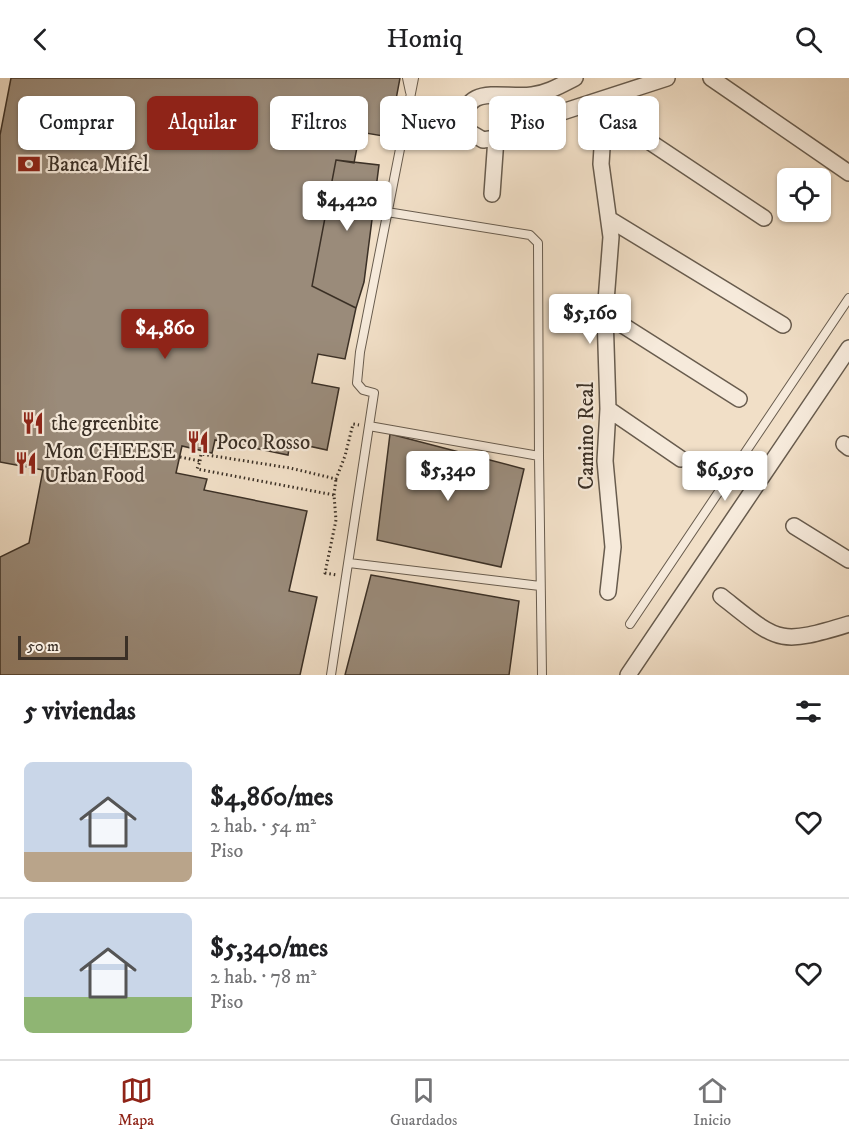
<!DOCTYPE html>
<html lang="es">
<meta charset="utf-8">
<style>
:root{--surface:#fff;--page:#f6f6f6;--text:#202124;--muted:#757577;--line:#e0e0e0;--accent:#8f2418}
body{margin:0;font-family:"IM FELL DW Pica",serif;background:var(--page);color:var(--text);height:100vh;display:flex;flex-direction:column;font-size:22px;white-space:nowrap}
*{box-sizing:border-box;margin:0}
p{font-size:20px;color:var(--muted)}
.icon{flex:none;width:33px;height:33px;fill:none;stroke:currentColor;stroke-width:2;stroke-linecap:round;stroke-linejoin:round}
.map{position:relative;height:597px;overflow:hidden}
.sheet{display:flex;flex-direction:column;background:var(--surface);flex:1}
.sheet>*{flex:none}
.hud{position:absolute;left:18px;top:18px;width:813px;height:54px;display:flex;gap:12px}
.fabs{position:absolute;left:777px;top:90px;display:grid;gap:12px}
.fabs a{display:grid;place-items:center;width:54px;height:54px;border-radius:9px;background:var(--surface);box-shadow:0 2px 4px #0004;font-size:30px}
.scale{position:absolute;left:18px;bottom:15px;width:110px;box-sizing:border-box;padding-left:6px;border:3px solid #3b3026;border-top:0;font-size:16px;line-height:21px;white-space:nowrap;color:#3b3026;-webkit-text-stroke:4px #f6eadb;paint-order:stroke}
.price{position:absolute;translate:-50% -51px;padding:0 14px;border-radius:6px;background:#fff;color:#222;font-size:20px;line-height:39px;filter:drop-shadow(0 2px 3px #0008)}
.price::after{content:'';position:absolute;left:50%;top:36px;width:18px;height:14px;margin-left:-9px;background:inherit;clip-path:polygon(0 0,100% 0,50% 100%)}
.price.active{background:var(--accent);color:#fff}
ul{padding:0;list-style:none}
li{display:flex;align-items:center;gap:18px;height:150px;padding:0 24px}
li+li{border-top:2px solid var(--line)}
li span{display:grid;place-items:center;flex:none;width:168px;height:120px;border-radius:9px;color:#555}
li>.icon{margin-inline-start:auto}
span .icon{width:72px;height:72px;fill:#fffc;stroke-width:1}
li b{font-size:26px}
h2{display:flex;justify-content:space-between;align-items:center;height:72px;padding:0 24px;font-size:26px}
.pill{padding:0 21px;border-radius:9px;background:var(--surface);box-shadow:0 2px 4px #0004;font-size:21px;line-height:54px}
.pill.active{background:var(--accent);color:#fff}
header{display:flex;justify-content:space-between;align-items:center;height:78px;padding:0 24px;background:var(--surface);font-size:27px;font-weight:600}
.tab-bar{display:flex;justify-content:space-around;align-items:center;height:84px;border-top:2px solid var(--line);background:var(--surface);font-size:16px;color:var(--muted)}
.tab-bar a{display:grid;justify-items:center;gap:3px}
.tab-bar .active{color:var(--accent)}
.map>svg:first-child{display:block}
.building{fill:#9a8b7a;stroke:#3b3026;stroke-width:1.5}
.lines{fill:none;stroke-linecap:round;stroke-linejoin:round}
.lane-casing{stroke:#685c4e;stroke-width:10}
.street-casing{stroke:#685c4e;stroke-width:18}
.path{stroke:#3b3026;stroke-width:3;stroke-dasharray:1.5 3;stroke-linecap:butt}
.lane{stroke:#f6eadb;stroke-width:8}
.street{stroke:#f6eadb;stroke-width:15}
.labels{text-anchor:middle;stroke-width:4.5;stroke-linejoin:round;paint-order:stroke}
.poi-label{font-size:21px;fill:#3b3026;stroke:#f6eadb;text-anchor:start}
.street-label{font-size:21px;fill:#3b3026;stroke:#f6eadb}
</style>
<header><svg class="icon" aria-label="back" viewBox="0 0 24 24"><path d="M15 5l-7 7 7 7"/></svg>Homiq<svg class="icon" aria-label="search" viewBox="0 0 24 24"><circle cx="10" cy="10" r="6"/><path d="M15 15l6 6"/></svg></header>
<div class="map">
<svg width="849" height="597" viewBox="0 0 849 597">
<rect width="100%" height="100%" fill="#f1dfc7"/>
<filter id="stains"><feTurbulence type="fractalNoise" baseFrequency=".00333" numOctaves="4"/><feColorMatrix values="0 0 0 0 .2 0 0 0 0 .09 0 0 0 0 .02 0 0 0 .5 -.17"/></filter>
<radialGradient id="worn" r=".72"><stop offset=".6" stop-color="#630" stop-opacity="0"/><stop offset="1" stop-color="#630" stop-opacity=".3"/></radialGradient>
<path class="building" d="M11,0H400L389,59L360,54L354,85L336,82L312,208L356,230L345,281L318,276L312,305L339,310L327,372L290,364L288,377L215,362L212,375L182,368L176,395L207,401L204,412L307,433L289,513L317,519L300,597H0V479L29,465L43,392L0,384V57Z
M336,82L379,87L364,204L356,230L312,208Z
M390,356L524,391L501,489L377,462Z
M371,497L519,523L509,597H345Z"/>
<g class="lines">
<g class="lane-casing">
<path id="lane" d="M407,0L410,14
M369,348L539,378L538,165L530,157L387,134
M539,378L542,597
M349,485L540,508
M630,546L849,220
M331,597L374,315L363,312L357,305L360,274L414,0"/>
</g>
<g class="street-casing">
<path id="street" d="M575,0C561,7 548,15 532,17C504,21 458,3 466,52L483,62L496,60L553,37L667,0
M711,0L849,95
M605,22L601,86L611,159L605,236L608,331L605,383L613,469L608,514
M605,34L764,140
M492,116L496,60
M609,141L783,247
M605,236L739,321
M608,331L681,381
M844,366L849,370
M794,448L849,482
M721,518C779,564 777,568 849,546
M628,597L849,270"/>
</g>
<path class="path" d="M180,379L200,383L197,391L334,417L336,442L325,495L337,497
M200,383L201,376L290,390L336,401L345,378L353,346L359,347
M334,417L336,401"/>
<use href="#lane" class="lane"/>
<use href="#street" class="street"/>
</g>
<defs>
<g id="bank-bare" transform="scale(1.8)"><path d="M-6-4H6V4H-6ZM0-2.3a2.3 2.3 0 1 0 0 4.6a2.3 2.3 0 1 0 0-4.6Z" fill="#8f2418" stroke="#f6eadb" stroke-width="2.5" paint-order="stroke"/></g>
<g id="restaurant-bare" transform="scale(1.8)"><path d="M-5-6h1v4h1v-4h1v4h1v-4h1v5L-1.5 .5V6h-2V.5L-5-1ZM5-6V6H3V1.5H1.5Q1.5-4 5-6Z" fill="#8f2418" stroke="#f6eadb" stroke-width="2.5" paint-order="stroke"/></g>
</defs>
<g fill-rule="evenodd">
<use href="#bank-bare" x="29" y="86"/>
<use href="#restaurant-bare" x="33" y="345"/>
<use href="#restaurant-bare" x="198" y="364"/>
<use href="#restaurant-bare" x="26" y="385"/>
</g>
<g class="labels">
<g class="poi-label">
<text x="47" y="93">Banca Mifel</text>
<text x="51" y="352">the greenbite</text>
<text x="216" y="371">Poco Rosso</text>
<text x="44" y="380">Mon CHEESE<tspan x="44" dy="24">Urban Food</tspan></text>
</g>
<g class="street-label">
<text transform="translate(586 358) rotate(-90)" y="7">Camino Real</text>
</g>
</g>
<rect width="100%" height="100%" filter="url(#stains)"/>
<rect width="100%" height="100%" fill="url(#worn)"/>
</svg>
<div class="fabs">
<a><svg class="icon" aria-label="locate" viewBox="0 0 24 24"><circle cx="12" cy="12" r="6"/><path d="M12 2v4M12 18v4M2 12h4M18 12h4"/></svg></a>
</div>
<div class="scale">50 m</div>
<b class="price" style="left:347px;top:154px">$4,420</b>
<b class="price" style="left:590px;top:267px">$5,160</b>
<b class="price active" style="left:165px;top:282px">$4,860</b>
<b class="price" style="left:448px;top:424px">$5,340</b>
<b class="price" style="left:725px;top:424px">$6,950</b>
<div class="hud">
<a class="pill">Comprar</a>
<a class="pill active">Alquilar</a>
<a class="pill">Filtros</a>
<a class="pill">Nuevo</a>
<a class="pill">Piso</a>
<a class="pill">Casa</a>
</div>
</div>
<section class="sheet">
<h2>5 viviendas<svg class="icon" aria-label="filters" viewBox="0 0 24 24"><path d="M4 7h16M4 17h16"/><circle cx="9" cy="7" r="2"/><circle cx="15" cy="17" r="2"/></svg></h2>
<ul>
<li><span style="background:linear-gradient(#c9d6e8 75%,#b9a48a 0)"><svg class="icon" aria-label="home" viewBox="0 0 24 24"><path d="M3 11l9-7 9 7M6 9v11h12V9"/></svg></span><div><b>$4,860/mes</b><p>2 hab. · 54 m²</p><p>Piso</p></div><svg class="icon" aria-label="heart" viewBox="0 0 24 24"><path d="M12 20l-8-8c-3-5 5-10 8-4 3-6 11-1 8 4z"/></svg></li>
<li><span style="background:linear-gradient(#c9d6e8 70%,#8fb573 0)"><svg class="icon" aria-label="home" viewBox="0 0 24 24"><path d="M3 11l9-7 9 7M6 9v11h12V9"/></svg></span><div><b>$5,340/mes</b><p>2 hab. · 78 m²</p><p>Piso</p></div><svg class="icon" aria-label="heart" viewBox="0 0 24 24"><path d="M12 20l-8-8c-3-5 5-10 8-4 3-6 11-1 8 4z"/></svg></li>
</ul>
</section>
<nav class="tab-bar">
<a class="active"><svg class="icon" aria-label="map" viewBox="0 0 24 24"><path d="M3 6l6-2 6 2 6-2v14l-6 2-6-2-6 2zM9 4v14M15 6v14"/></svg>Mapa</a>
<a><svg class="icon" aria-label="saved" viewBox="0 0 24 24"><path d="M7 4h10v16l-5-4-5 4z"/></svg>Guardados</a>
<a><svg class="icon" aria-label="home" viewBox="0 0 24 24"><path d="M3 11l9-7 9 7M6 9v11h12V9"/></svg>Inicio</a>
</nav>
